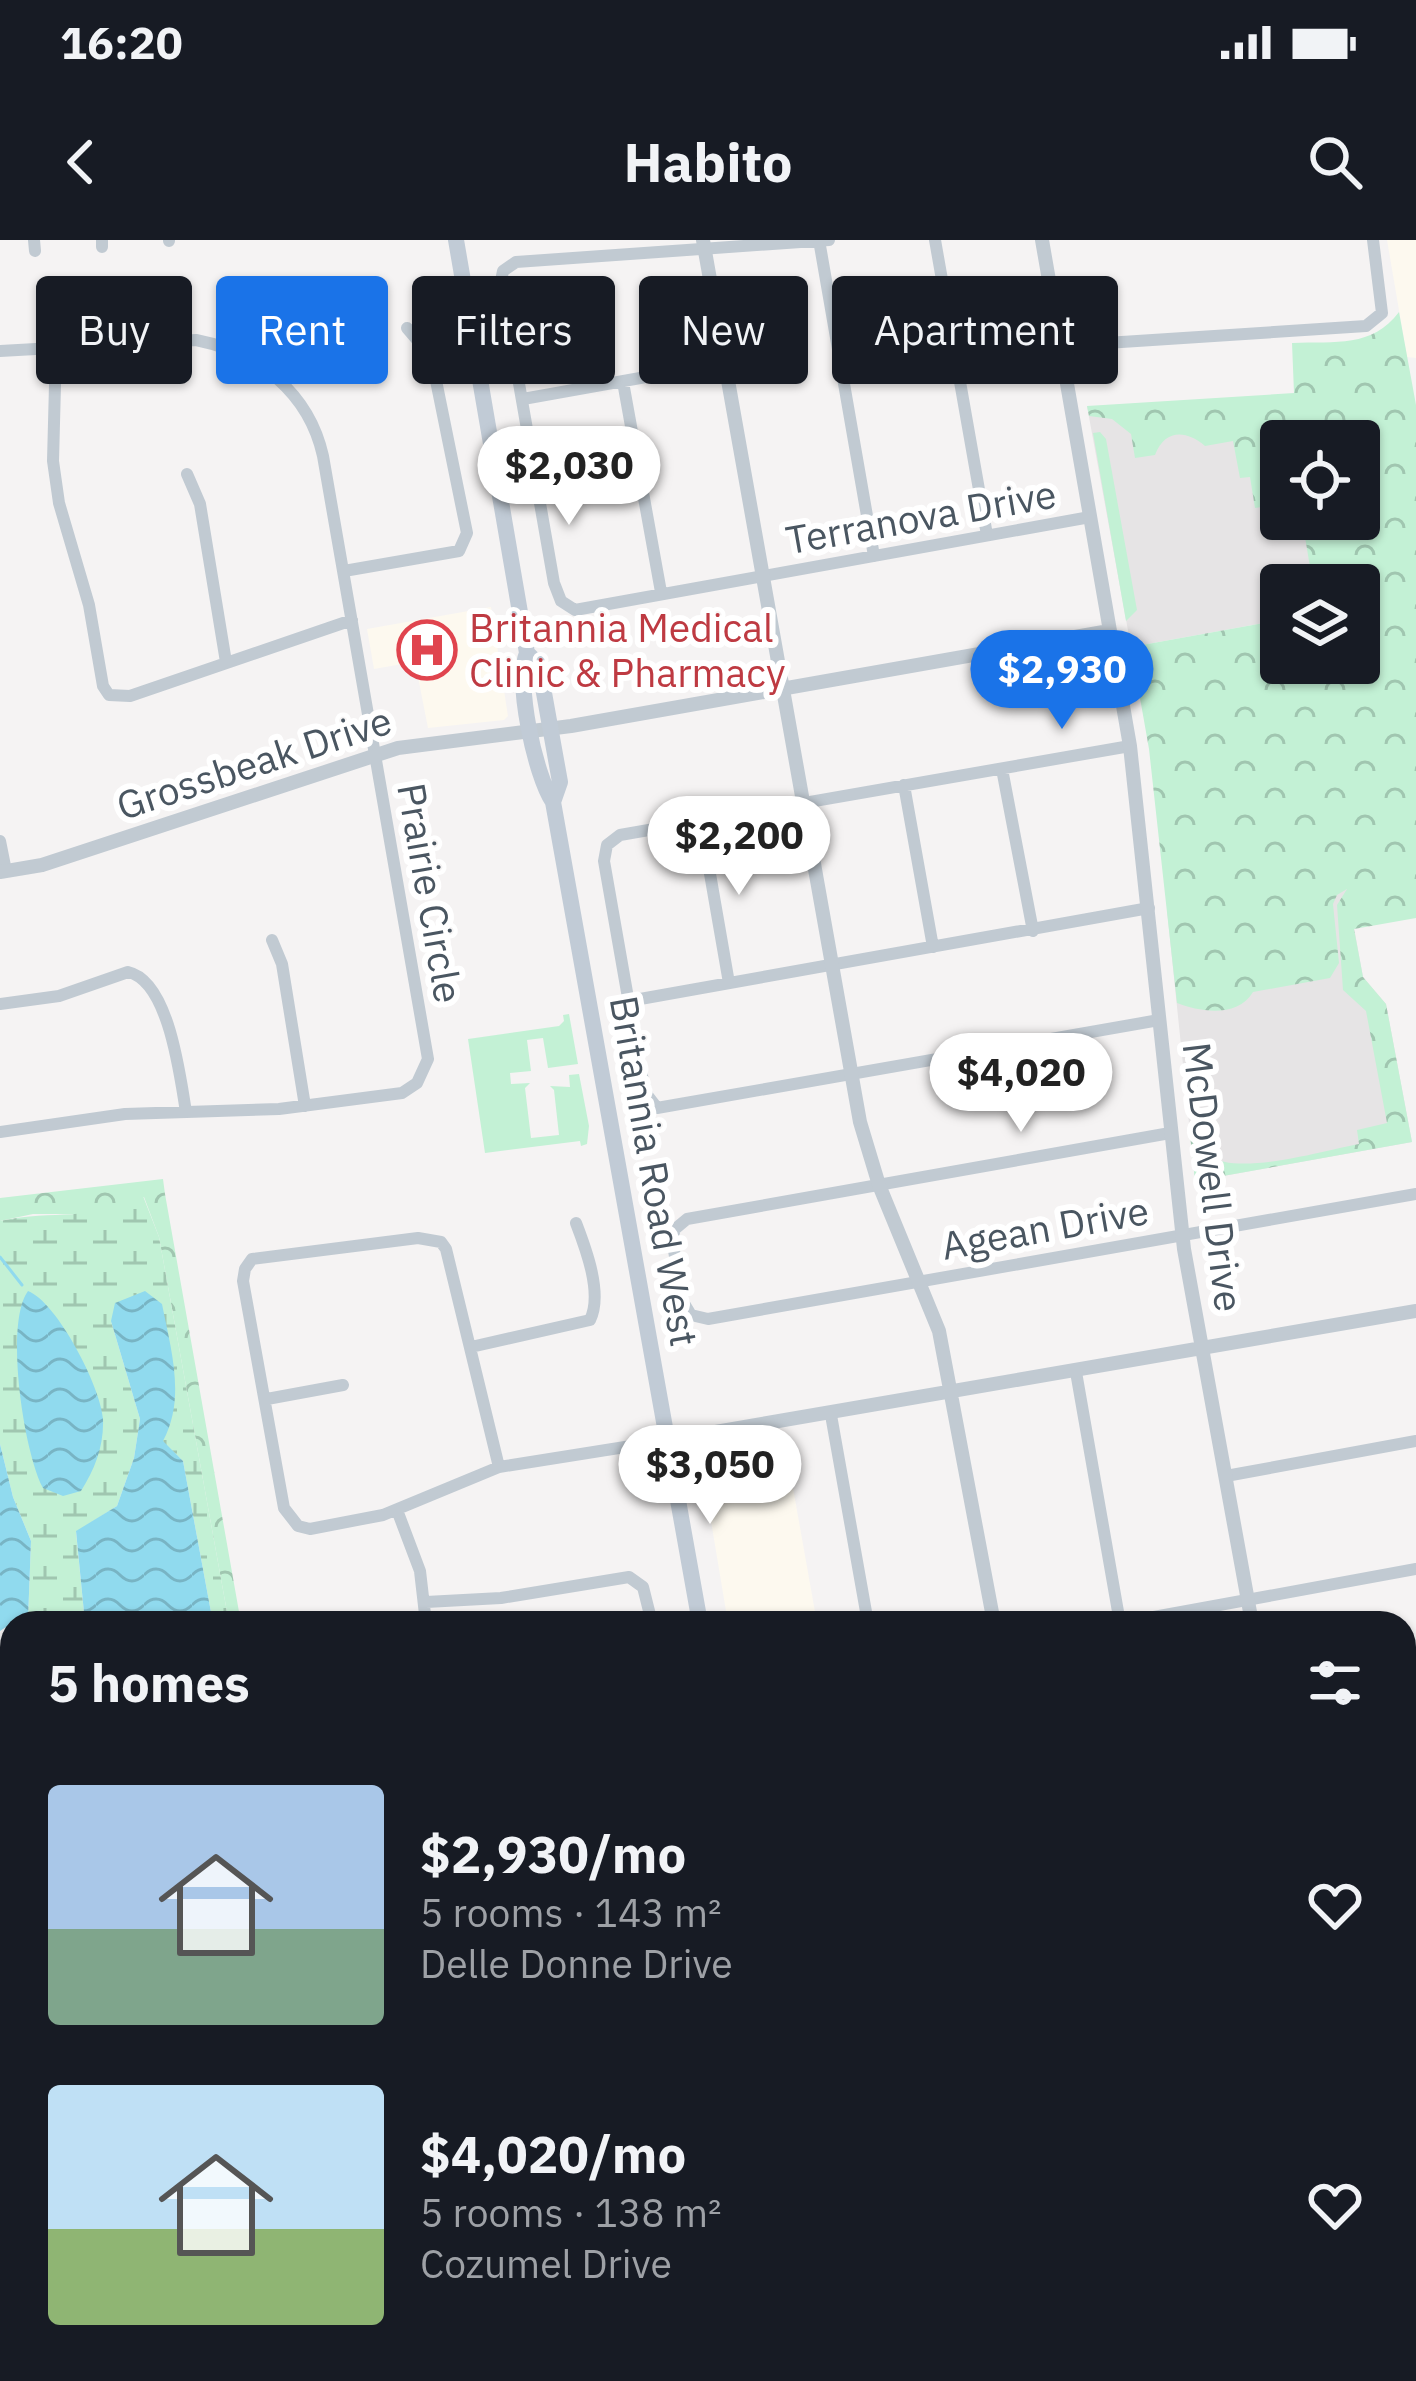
<!DOCTYPE html>
<meta charset="utf-8">
<style>
:root{--surface:#171b24;--page:#242831;--text:#f1f3f6;--muted:#9ea1a6;--accent:#1a73e8}
body{margin:0;font-family:"IBM Plex Sans",sans-serif;background:var(--page);color:var(--text);height:100vh;display:flex;flex-direction:column;font-size:45px;white-space:nowrap}
*{box-sizing:border-box;margin:0}
p{font-size:39px;color:var(--muted)}
.icon{flex:none;width:66px;height:66px;fill:none;stroke:currentColor;stroke-width:2;stroke-linecap:round;stroke-linejoin:round}
.map{position:relative;flex:1;overflow:hidden}
.details{position:absolute;left:0px;top:1371px;width:1416px;height:771px;display:flex;flex-direction:column;background:var(--surface);border-radius:36px 36px 0 0;box-shadow:0 3px 9px #0004}
.details>*{flex:none}
.guide{position:absolute;left:36px;top:36px;width:1344px;height:108px;display:flex;gap:24px}
.buttons{position:absolute;left:1260px;top:180px;display:grid;gap:24px}
.buttons a{display:grid;place-items:center;width:120px;height:120px;border-radius:12px;background:var(--surface);box-shadow:0 3px 9px #0004;font-size:60px}
.price{position:absolute;translate:-50% -102px;padding:0 27px;border-radius:42px;background:#fff;color:#222;font-size:39px;line-height:78px;filter:drop-shadow(0 3px 6px #0008)}
.price::after{content:'';position:absolute;left:50%;top:72px;width:36px;height:27px;margin-left:-18px;background:inherit;clip-path:polygon(0 0,100% 0,50% 100%)}
.price.selected{background:var(--accent);color:#fff}
ul{padding:0;list-style:none}
li{display:flex;align-items:center;gap:36px;height:300px;padding:0 48px}
li span{display:grid;place-items:center;flex:none;width:336px;height:240px;border-radius:12px;color:#555}
li>.icon{margin-inline-start:auto}
span .icon{width:144px;height:144px;fill:#fffc;stroke-width:1}
li b{font-size:51px}
h2{display:flex;justify-content:space-between;align-items:center;height:144px;padding:0 48px;font-size:51px}
.pill{padding:0 42px;border-radius:12px;background:var(--surface);box-shadow:0 3px 9px #0004;font-size:42px;line-height:108px}
.pill.selected{background:var(--accent);color:#fff}
.status{display:flex;justify-content:space-between;align-items:center;height:84px;padding:0 60px;background:var(--surface);direction:ltr}
.status svg{height:33px;fill:currentColor}
header{display:flex;justify-content:space-between;align-items:center;height:156px;padding:0 48px;background:var(--surface);font-size:54px;font-weight:700}
.map>svg:first-child{display:block}
.commercial{fill:#fdf9ef}
.education{fill:#e6e4e5}
.grass{fill:#c3f1d5}
.forest{fill:url(#forest-crowns)}
.wetland{fill:url(#wetland-marsh)}
.water{fill:url(#water-waves)}
.lines{fill:none;stroke-linecap:round;stroke-linejoin:round}
.stream{stroke:#90daee;stroke-width:3}
.motorway-casing{stroke:#7690ad;stroke-width:24}
.minor{stroke:#c1cad2;stroke-width:12}
.tertiary{stroke:#c1cad2;stroke-width:14}
.secondary{stroke:#c1cbd6;stroke-width:16}
.motorway{stroke:#8ba5c1;stroke-width:21}
.labels{text-anchor:middle;stroke-width:12;stroke-linejoin:round;paint-order:stroke}
.street-label{font-size:39px;fill:#4a5661;stroke:#fff}
.health-label{font-size:39px;fill:#be3a42;stroke:#fff;text-anchor:start}
</style>
<div class="status"><b>16:20</b><svg viewBox="0 0 49 12"><path d="M0 12V9h3v3zM5 12V6h3v6zM10 12V3h3v9zM15 12V0h3v12zM26 1h20v11H26zM47 4h2v5h-2z"/></svg></div>
<header><svg class="icon" aria-label="back" viewBox="0 0 24 24"><path d="M15 5l-7 7 7 7"/></svg>Habito<svg class="icon" aria-label="search" viewBox="0 0 24 24"><circle cx="10" cy="10" r="6"/><path d="M15 15l6 6"/></svg></header>
<div class="map">
<svg width="1416" height="2141" viewBox="0 0 1416 2141">
<defs>
<pattern id="forest-crowns" width="20" height="18" patternUnits="userSpaceOnUse" patternTransform="scale(3)"><rect width="20" height="18" fill="#c3f1d5"/><path d="M2 6a3 3 0 1 1 6 0M12 15a3 3 0 1 1 6 0" fill="none" stroke="#a0c6b0"/></pattern>
<pattern id="wetland-marsh" width="20" height="14" patternUnits="userSpaceOnUse" patternTransform="scale(3)"><rect width="20" height="14" fill="#c3f1d5"/><path d="M1 5h8M5 5V1M11 12h8M15 12V8" fill="none" stroke="#a0c6b0"/></pattern>
<pattern id="water-waves" width="16" height="10" patternUnits="userSpaceOnUse" patternTransform="scale(3)"><rect width="16" height="10" fill="#90daee"/><path d="M0 5q4-4 8 0t8 0" fill="none" stroke="#78b4c4"/></pattern>
</defs>
<rect width="100%" height="100%" fill="#f5f3f3"/>
<path class="commercial" d="M1387,0H1416V118L1407,117Z
M491,367L508,476L504,480L428,488L417,432L425,430L414,422L374,429L367,389Z
M785,1203L817,1383H728L704,1239L719,1214Z"/>
<path class="education" d="M1087,166L1281,201V279H1307L1317,345H1281V380L1131,407Z
M1347,649L1363,737L1386,764L1412,902L1195,941L1167,670Z"/>
<path class="grass" d="M1100,192L1106,199L1137,370L1126,381L1093,193Z
M569,774L578,824L548,828L543,798L527,800L531,831L510,833L511,844L530,843L525,848L531,898L559,895L554,850L550,846L570,847L569,835L579,834L589,886L587,904L581,906L580,901L485,913L468,799L559,786L564,781L563,775Z
M1404,1874H1416V2141H847L845,2130H1404Z
M329,2130H410L411,2141H320Z
M678,2130H792L793,2141H675Z"/>
<path class="forest" d="M1399,72L1416,165V678L1354,689L1363,737L1386,764L1412,902L1195,941L1190,895L1203,896L1213,909L1209,916C1239,936 1322,911 1359,904L1357,890L1387,883L1366,771L1343,750L1337,665L1347,649L1337,655L1333,664L1339,723L1330,738L1253,752C1238,778 1200,772 1177,763L1149,509L1131,407L1281,380V423H1359V345H1313L1302,279H1359V201H1281V264L1255,268L1250,237L1240,238L1233,201L1205,206C1186,190 1165,189 1155,215L1135,218L1131,194L1112,179L1089,176L1087,166L1294,153L1292,103C1336,101 1372,108 1399,72Z
M163,939L165,954L241,1383H229L159,997L144,957L102,974H33L0,981V958Z
M12,1979V2058L0,2053V1980Z"/>
<path class="wetland" d="M143,956L159,997L229,1383H213L183,1221L162,1201L111,1081L140,1179L134,1218L117,1266L76,1292L85,1383H21L28,1380L31,1301L13,1257L0,1204V981C57,969 87,983 143,956Z
M0,1453L12,1521V1686L0,1612Z"/>
<path class="water" d="M28,1051C57,1062 101,1147 103,1179C104,1206 95,1229 81,1251L63,1256L43,1248C24,1213 4,1084 28,1051Z
M145,1051L162,1064C171,1110 186,1158 163,1201L183,1221L213,1383H85L76,1291L117,1266L134,1218L140,1179L111,1081L115,1063Z
M0,1204L13,1257L31,1301L28,1380L12,1383L0,1391Z
M0,1413H12V1521L1,1475Z"/>
<g class="lines">
<path class="stream" d="M0,1017L22,1045
M386,2130L388,2141
M1049,2130H1059
M1097,2130L1116,2141
M845,2134L871,2130
M755,2141H771"/>
<g class="motorway-casing">
<path id="motorway" d="M799,2130L800,2141"/>
</g>
<path class="minor" d="M34,0L35,11
M102,0V7
M169,0V1
M819,0L874,316
M829,0L516,22L503,31L501,41L554,343L561,361L575,370L1090,277
M935,0L987,295
M1060,106L1366,86L1382,73L1373,0
M56,107L53,221L59,263L89,365L103,446L109,455L130,456L352,380
M0,111L196,100C258,112 309,153 323,216L428,819L417,843L402,853L279,869L125,874L0,892
M256,122L273,96
M623,142L661,352
M523,159L724,123
M187,234L200,264L226,422
M344,331L459,311L467,293L431,116L407,88
M1130,506L620,595L607,605L604,621L641,832L647,855L657,868L1159,780
M1002,529L1033,691
M904,545L933,707
M701,582L729,743
M0,601L6,631
M272,700L282,724L305,866
M629,761L1149,668
M0,764L59,756L128,732C169,741 180,836 186,872
M1170,893L687,979L675,989L672,998L682,1060L691,1075L708,1079L1416,954
M471,1107L590,1080C603,1054 586,1009 576,983
M1076,1132L1120,1383
M267,1159L343,1145
M831,1175L868,1383
M499,1227L446,1009L441,1002L418,998L252,1019L245,1029L243,1041L284,1268L298,1286L310,1289L383,1275L499,1227L669,1200
M1226,1236L1416,1201
M397,1270L420,1331L426,1383
M426,1362L501,1358L629,1337L643,1347L652,1383
M1121,1383L1416,1329
M1404,1586L1416,1583
M1404,1701L1416,1699"/>
<path class="tertiary" d="M703,0L860,882L879,945L939,1091L994,1383
M1042,0L1130,506L1184,1009L1252,1383
M0,632L42,625L398,508L571,486L1109,391
M669,1200L1416,1071
M1404,1458L1416,1455"/>
<path class="secondary" d="M456,0L527,413C515,442 535,535 553,562L700,1383
M527,413L539,425L560,542L553,562
M1404,1862L1416,1861
M0,1969H12
M820,2130L822,2141
M837,2130L839,2141"/>
<use href="#motorway" class="motorway"/>
</g>
<defs>
<g id="hospital-ring" transform="scale(3)"><circle r="9.5" fill="#fff" stroke="#e0444e" stroke-width="1.5"/><path d="M-5-5h3v3.5h4V-5h3V5h-3V1.5h-4V5h-3Z" fill="#e0444e"/></g>
</defs>
<g fill-rule="evenodd">
<use href="#hospital-ring" x="427" y="410"/>
</g>
<g class="labels">
<g class="street-label">
<text transform="translate(921 277) rotate(-10)" y="14">Terranova Drive</text>
<text transform="translate(254 523) rotate(-18)" y="14">Grossbeak Drive</text>
<text transform="translate(430 653) rotate(80)" y="14">Prairie Circle</text>
<text transform="translate(654 931) rotate(80)" y="14">Britannia Road West</text>
<text transform="translate(1213 937) rotate(83)" y="14">McDowell Drive</text>
<text transform="translate(1045 988) rotate(-10)" y="14">Agean Drive</text>
</g>
<g class="health-label">
<text x="469" y="402">Britannia Medical<tspan x="469" dy="45">Clinic &amp; Pharmacy</tspan></text>
</g>
</g>
</svg>
<div class="buttons">
<a><svg class="icon" aria-label="locate" viewBox="0 0 24 24"><circle cx="12" cy="12" r="6"/><path d="M12 2v4M12 18v4M2 12h4M18 12h4"/></svg></a>
<a><svg class="icon" aria-label="layers" viewBox="0 0 24 24"><path d="M12 4l9 5-9 5-9-5zM3 14l9 5 9-5"/></svg></a>
</div>
<b class="price" style="left:569px;top:288px">$2,030</b>
<b class="price selected" style="left:1062px;top:492px">$2,930</b>
<b class="price" style="left:739px;top:658px">$2,200</b>
<b class="price" style="left:1021px;top:895px">$4,020</b>
<b class="price" style="left:710px;top:1287px">$3,050</b>
<div class="guide">
<a class="pill">Buy</a>
<a class="pill selected">Rent</a>
<a class="pill">Filters</a>
<a class="pill">New</a>
<a class="pill">Apartment</a>
</div>
<section class="details">
<h2>5 homes<svg class="icon" aria-label="filters" viewBox="0 0 24 24"><path d="M4 7h16M4 17h16"/><circle cx="9" cy="7" r="2"/><circle cx="15" cy="17" r="2"/></svg></h2>
<ul>
<li><span style="background:linear-gradient(#a9c7e8 60%,#7fa58c 0)"><svg class="icon" aria-label="home" viewBox="0 0 24 24"><path d="M3 11l9-7 9 7M6 9v11h12V9"/></svg></span><div><b>$2,930/mo</b><p>5 rooms · 143 m²</p><p>Delle Donne Drive</p></div><svg class="icon" aria-label="heart" viewBox="0 0 24 24"><path d="M12 20l-8-8c-3-5 5-10 8-4 3-6 11-1 8 4z"/></svg></li>
<li><span style="background:linear-gradient(#bfe0f5 60%,#8fb573 0)"><svg class="icon" aria-label="home" viewBox="0 0 24 24"><path d="M3 11l9-7 9 7M6 9v11h12V9"/></svg></span><div><b>$4,020/mo</b><p>5 rooms · 138 m²</p><p>Cozumel Drive</p></div><svg class="icon" aria-label="heart" viewBox="0 0 24 24"><path d="M12 20l-8-8c-3-5 5-10 8-4 3-6 11-1 8 4z"/></svg></li>
</ul>
</section>
</div>
